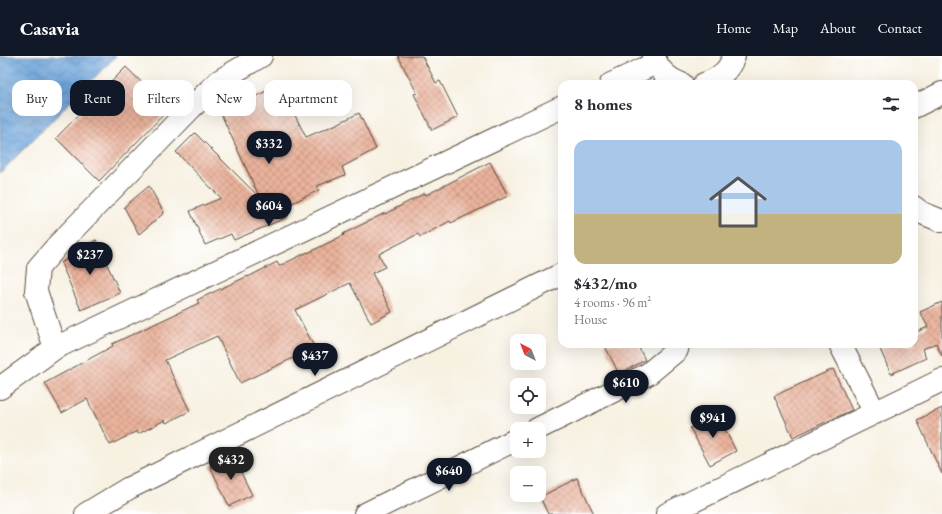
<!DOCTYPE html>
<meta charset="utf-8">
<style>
:root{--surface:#fff;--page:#f2f2f3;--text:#2b2b33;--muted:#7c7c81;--line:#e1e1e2;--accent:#111827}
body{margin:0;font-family:"EB Garamond",serif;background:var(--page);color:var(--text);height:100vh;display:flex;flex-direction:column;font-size:15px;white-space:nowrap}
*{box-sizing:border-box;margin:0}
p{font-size:13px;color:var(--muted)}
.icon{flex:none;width:22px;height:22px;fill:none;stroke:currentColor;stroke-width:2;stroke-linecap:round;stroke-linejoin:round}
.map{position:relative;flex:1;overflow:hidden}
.sheet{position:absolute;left:558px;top:24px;width:360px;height:268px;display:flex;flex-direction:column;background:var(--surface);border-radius:12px;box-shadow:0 4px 16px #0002}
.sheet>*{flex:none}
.top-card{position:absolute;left:12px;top:24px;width:380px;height:36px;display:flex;gap:8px}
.needle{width:26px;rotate:318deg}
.fabs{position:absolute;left:510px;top:278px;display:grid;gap:8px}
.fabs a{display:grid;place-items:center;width:36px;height:36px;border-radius:8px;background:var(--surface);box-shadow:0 4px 16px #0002;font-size:20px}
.price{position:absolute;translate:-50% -34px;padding:0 9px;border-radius:14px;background:var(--accent);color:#fff;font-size:13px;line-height:26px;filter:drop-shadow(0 1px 2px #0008)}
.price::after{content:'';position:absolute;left:50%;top:24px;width:12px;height:9px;margin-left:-6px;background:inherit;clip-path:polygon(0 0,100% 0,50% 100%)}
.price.on{background:#222;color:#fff}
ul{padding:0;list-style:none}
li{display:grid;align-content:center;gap:8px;height:212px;padding:0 16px}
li+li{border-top:1px solid var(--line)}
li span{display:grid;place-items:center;height:124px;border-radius:12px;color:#555}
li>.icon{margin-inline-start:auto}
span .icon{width:72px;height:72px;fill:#fffc;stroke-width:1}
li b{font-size:17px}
h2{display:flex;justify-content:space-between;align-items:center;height:48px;padding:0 16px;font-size:17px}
.pill{padding:0 14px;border-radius:12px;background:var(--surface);box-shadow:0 4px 16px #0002;font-size:14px;line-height:36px}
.pill.on{background:var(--accent);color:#fff}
header{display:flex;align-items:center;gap:24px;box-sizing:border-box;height:56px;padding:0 20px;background:var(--accent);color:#fff}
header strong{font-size:19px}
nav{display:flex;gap:22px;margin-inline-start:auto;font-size:14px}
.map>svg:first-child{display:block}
.water{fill:url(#water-waves);stroke:#52667b}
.building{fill:url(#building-cross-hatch)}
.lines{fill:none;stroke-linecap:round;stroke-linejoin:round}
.street-casing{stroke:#57483b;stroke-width:24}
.street{stroke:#fff;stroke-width:22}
</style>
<header>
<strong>Casavia</strong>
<nav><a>Home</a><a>Map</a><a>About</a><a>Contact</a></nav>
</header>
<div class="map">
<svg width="942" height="458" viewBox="0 0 942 458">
<defs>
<pattern id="water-waves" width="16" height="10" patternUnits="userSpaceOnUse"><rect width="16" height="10" fill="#69a1d8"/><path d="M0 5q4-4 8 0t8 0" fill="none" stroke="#5883af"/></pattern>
<pattern id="building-cross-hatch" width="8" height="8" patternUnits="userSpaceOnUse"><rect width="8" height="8" fill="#eab39c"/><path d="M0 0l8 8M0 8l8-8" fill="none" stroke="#bf927f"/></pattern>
</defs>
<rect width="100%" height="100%" fill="#fff"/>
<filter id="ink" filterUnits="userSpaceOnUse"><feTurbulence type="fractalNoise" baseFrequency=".025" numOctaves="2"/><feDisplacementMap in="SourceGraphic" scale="8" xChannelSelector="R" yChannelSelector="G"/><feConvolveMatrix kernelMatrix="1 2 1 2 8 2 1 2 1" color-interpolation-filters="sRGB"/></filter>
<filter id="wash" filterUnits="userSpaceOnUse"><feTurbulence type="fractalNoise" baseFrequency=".012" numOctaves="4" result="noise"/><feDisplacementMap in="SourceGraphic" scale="16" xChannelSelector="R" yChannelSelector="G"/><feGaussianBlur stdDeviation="0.9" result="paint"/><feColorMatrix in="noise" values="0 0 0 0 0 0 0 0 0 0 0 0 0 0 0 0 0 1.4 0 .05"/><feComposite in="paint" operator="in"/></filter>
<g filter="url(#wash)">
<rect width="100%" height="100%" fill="#f7f1e2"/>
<path class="water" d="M0,0H116L0,117Z"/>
<g id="blocks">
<path class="building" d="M398,0H422L436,27L440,25L458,61L432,74L414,38L417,37Z
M126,11L169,53L99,125L56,82Z
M279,28L306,81L337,68L359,57L376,93L342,111L345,119L317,130L319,134L284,151L288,161L234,184L231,178L205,189L190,155L221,142L176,96L195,77L260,142L221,58L253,43V42Z
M490,106L508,140L451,167L450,165L420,181L418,178L379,198L385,211L372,217L392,256L371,267L350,227L295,254L317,296L295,307L293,302L240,327L217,280L165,304L190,355L166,367L165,364L138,378L137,375L110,389L87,343L62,357L45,327L113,290L112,288L199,247L197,244L220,233L248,220V221L277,206L279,210L308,196V197L344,179L343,178L385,157V158L425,137L426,139Z
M149,130L164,157L139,178L124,151Z
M96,184L120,237L81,254L61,207Z
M942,246V300L936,287L923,293L926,302L891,318L880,293L890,288H914V277L928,271L920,256Z
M604,288H637L645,304L619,318Z
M833,313L852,354L793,381L774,340Z
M942,352V418L917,364Z
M717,358L736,395L710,409L690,372Z
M233,400L252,439L229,450L210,410Z
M577,422L594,458H548L540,441Z"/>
</g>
</g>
<g filter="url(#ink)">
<use href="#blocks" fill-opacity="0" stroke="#57483b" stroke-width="1"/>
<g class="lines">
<g class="street-casing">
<path id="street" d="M654,0C658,14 668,23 682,28
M611,28L656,7
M704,28C719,23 729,15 734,0
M914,51L942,37
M914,151L922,157L942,165
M840,288L875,357
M55,292L36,235L38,212L58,189L192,51L219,25L261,0
M0,332L55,292L562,51
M537,373L648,318L677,294L678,288
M86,458L129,432L562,218
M365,458L517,383
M667,458L942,324"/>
</g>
<use href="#street" class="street"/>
</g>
</g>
</svg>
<div class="fabs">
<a><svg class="needle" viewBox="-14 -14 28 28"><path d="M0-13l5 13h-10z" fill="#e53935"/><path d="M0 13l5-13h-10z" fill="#7c7c81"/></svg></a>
<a><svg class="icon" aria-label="locate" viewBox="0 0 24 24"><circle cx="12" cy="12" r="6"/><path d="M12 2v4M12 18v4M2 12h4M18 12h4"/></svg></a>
<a>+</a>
<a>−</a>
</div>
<b class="price" style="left:269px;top:109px">$332</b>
<b class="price" style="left:269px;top:171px">$604</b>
<b class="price" style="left:90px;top:220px">$237</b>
<b class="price" style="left:315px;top:321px">$437</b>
<b class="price" style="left:626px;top:348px">$610</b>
<b class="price" style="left:713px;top:383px">$941</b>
<b class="price on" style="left:231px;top:425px">$432</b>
<b class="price" style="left:449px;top:436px">$640</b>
<div class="top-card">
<a class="pill">Buy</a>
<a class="pill on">Rent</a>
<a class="pill">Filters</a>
<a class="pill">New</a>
<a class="pill">Apartment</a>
</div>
<section class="sheet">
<h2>8 homes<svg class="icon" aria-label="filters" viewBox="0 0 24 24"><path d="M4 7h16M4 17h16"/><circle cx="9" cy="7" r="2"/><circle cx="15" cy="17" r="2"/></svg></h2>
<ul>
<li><span style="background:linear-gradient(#a9c7e8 60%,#c2b280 0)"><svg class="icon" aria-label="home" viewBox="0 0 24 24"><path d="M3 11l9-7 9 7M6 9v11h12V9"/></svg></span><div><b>$432/mo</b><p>4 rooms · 96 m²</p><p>House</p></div></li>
</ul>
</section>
</div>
